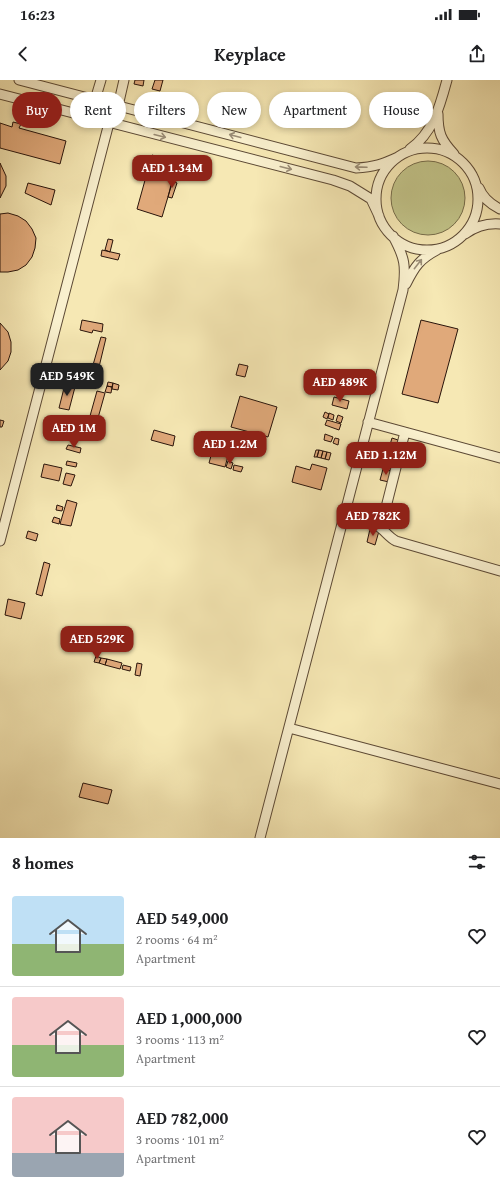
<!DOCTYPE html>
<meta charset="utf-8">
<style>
:root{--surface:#fff;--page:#f6f6f6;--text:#202124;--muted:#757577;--line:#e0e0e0;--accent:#8f2418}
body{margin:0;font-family:"Gentium Book Plus",serif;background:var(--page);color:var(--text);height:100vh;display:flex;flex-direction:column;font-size:15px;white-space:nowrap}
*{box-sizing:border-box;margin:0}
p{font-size:13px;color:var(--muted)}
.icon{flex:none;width:22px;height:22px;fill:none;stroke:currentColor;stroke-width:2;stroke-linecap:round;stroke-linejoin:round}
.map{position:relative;height:758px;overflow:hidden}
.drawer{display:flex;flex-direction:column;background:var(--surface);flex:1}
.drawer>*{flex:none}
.guide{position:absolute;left:12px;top:12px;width:476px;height:36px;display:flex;gap:8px}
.price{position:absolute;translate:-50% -34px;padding:0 9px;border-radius:8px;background:var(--accent);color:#fff;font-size:13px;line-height:26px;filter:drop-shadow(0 1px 2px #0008)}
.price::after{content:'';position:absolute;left:50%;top:24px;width:12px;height:9px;margin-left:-6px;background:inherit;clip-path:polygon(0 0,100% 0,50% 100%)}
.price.current{background:#222;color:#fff}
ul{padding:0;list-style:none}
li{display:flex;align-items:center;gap:12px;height:100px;padding:0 12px}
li+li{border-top:1px solid var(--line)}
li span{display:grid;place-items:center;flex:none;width:112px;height:80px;border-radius:4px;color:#555}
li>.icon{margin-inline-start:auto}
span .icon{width:48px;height:48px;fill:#fffc;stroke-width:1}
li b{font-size:17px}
h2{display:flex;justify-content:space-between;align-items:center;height:48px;padding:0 12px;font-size:17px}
.pill{padding:0 14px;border-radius:18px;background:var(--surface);box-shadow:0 2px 6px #0003;font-size:14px;line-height:36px}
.pill.current{background:var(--accent);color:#fff}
.status{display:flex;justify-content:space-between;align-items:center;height:28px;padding:0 20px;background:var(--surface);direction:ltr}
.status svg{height:11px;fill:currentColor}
header{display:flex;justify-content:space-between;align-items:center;height:52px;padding:0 12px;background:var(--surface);font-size:18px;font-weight:700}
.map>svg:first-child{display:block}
.green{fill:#c2c489;stroke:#766c4a}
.building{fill:#e0a97a;stroke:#29140b}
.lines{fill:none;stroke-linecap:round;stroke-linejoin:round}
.minor-casing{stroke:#5c4935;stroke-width:11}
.minor{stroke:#f9f0ce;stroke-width:9}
.oneway{stroke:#9b8d76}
</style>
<div class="status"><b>16:23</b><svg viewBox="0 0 49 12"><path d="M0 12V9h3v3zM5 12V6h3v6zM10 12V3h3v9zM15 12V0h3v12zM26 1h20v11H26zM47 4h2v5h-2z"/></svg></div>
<header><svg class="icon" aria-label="back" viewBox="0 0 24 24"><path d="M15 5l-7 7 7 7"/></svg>Keyplace<svg class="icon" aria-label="share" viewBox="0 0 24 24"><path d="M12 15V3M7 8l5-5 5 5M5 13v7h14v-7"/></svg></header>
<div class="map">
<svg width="500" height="758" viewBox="0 0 500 758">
<rect width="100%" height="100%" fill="#f6e8b4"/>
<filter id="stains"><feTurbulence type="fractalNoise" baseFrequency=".005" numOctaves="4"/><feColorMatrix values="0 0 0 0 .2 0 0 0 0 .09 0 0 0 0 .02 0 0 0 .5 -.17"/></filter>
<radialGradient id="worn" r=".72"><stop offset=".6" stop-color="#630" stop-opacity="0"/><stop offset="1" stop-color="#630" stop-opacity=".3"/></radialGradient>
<path class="green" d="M391 118a37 37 0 1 1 74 0a37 37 0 1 1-74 0Z"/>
<path class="building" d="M135,0H144L143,6L134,4Z
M155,0H163L160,11L152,9Z
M13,42L21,44L19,48L66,61L60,84L0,68V43L12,47Z
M152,75L178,83L162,137L137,129Z
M0,83L6,96V106L0,118Z
M177,84L183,85L181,90L176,89Z
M172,101L177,103L172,118L168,117Z
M28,103L55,110L51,125L25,113Z
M8,133L18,136L26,141L32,149L36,158L35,168L32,177L26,185L18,190L8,192H0V134Z
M108,159L113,160L110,172L105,170Z
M102,170L120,174L118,180L101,176Z
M82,240L103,244L102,252L93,250L92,253L80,250Z
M421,240L458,249L438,323L402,314Z
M0,243L8,252L11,262V272L8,281L0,290Z
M101,257L106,258L99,287L93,285Z
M239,284L248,286L245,297L236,295Z
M70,291L79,293L78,300L68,298Z
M108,302L113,303L112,307L107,306Z
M113,303L119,305L118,310L112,309Z
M65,304L75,307L69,330L59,328Z
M107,306L112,307L111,313L105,312Z
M97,311L105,313L98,338L90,336Z
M240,316L277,327L268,357L231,347Z
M334,317L349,321L347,329L332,325Z
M325,332L329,334L327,339L323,337Z
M329,333L334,335L333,340L328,338Z
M338,335L343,337L341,343L336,341Z
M0,340L4,341L2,347H0Z
M96,340L103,341L101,347L95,345Z
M327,340L341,344L339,350L325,345Z
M154,350L175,356L173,366L151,360Z
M78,352L85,354L84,359L77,357Z
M325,354L333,357L331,362L324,360Z
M335,358L339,359L338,365L333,363Z
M392,358L398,360L390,391L383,389Z
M68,365L81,368L80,373L66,369Z
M316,370H319L317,377H314Z
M319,370L323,371L321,378L317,377Z
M323,371L327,372L325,379L321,378Z
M212,372L228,376L225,387L209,383Z
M327,372L331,373L329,380L325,379Z
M67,381L77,383L76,387L66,385Z
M228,381L233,383L231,389L226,387Z
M44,384L62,388L59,401L41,397Z
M312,384L327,388L321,410L292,402L296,386L310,390Z
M234,385L243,387L241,392L233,390Z
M383,389L392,391L389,402L380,400Z
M66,393L75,395L71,406L63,404Z
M67,420L77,423L71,446L60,444Z
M57,425L63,427L62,431L56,430Z
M54,437L60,439L59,444L52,442Z
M370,449L379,451L375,465L367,462Z
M28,451L38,454L36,461L26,458Z
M44,482L50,484L42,516L36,514Z
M8,519L25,523L21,539L5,535Z
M96,576L101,578L99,583L94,582Z
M101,578L107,579L105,585L99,583Z
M107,579L122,583L120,589L105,585Z
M137,583L142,584L140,596L135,595Z
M123,585L131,587L130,591L122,589Z
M83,703L112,710L108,724L79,717Z"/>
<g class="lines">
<g class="minor-casing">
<path id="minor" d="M19,0L356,88C374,87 383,84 398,77
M0,14L333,100L350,106L371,119L379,136
M95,20L101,0
M118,26L124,0
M438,34C438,53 441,60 454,74
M376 119a51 51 0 1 1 102 0a51 51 0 1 1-102 0Z
M410,69C433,53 440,26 447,0
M479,108C483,118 490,124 500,129
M465,154C475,147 488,143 500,144
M406,204C415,186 420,179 437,170
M368,342L500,378
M344,434L376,445C384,449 388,457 396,461L500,491
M381,447L405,352
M0,461L109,43
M289,648L500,704
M260,758L403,210C406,186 405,178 393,156"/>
</g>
<use href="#minor" class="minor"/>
</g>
<defs><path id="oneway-shaft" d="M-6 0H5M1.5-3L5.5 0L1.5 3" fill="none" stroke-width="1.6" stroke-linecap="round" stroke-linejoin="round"/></defs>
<g class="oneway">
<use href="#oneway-shaft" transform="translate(160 56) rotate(14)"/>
<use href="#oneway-shaft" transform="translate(235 56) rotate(-165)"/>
<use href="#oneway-shaft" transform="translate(361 87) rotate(-178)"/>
<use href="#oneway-shaft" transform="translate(286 88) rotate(14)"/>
<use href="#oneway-shaft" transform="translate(418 184) rotate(-52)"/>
</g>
<rect width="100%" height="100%" filter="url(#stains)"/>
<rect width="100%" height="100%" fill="url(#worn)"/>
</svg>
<b class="price" style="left:172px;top:109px">AED 1.34M</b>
<b class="price current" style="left:67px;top:317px">AED 549K</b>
<b class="price" style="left:340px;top:323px">AED 489K</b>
<b class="price" style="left:74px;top:369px">AED 1M</b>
<b class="price" style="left:230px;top:385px">AED 1.2M</b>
<b class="price" style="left:386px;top:396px">AED 1.12M</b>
<b class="price" style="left:373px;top:457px">AED 782K</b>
<b class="price" style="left:97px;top:580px">AED 529K</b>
<div class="guide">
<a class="pill current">Buy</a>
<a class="pill">Rent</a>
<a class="pill">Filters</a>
<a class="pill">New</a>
<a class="pill">Apartment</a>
<a class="pill">House</a>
</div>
</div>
<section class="drawer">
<h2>8 homes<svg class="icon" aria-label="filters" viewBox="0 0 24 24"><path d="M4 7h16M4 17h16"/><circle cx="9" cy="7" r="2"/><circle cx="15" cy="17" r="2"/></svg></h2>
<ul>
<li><span style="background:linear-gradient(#bfe0f5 60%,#8fb573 0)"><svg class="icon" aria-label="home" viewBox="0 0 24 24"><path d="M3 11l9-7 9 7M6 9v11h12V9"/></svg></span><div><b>AED 549,000</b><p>2 rooms · 64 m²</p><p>Apartment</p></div><svg class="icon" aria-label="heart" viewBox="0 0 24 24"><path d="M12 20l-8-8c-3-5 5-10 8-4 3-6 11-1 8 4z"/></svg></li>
<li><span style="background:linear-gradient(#f6c9c9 60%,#8fb573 0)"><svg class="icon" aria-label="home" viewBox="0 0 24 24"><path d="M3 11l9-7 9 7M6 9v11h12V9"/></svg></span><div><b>AED 1,000,000</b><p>3 rooms · 113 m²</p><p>Apartment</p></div><svg class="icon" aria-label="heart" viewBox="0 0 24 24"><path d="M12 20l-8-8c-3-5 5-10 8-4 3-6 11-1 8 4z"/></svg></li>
<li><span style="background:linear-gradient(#f6c9c9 70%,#9aa5b1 0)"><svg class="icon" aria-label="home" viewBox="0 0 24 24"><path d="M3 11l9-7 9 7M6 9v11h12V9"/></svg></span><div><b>AED 782,000</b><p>3 rooms · 101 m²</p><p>Apartment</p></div><svg class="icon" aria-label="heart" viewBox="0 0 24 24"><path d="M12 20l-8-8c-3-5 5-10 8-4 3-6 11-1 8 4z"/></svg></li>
</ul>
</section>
